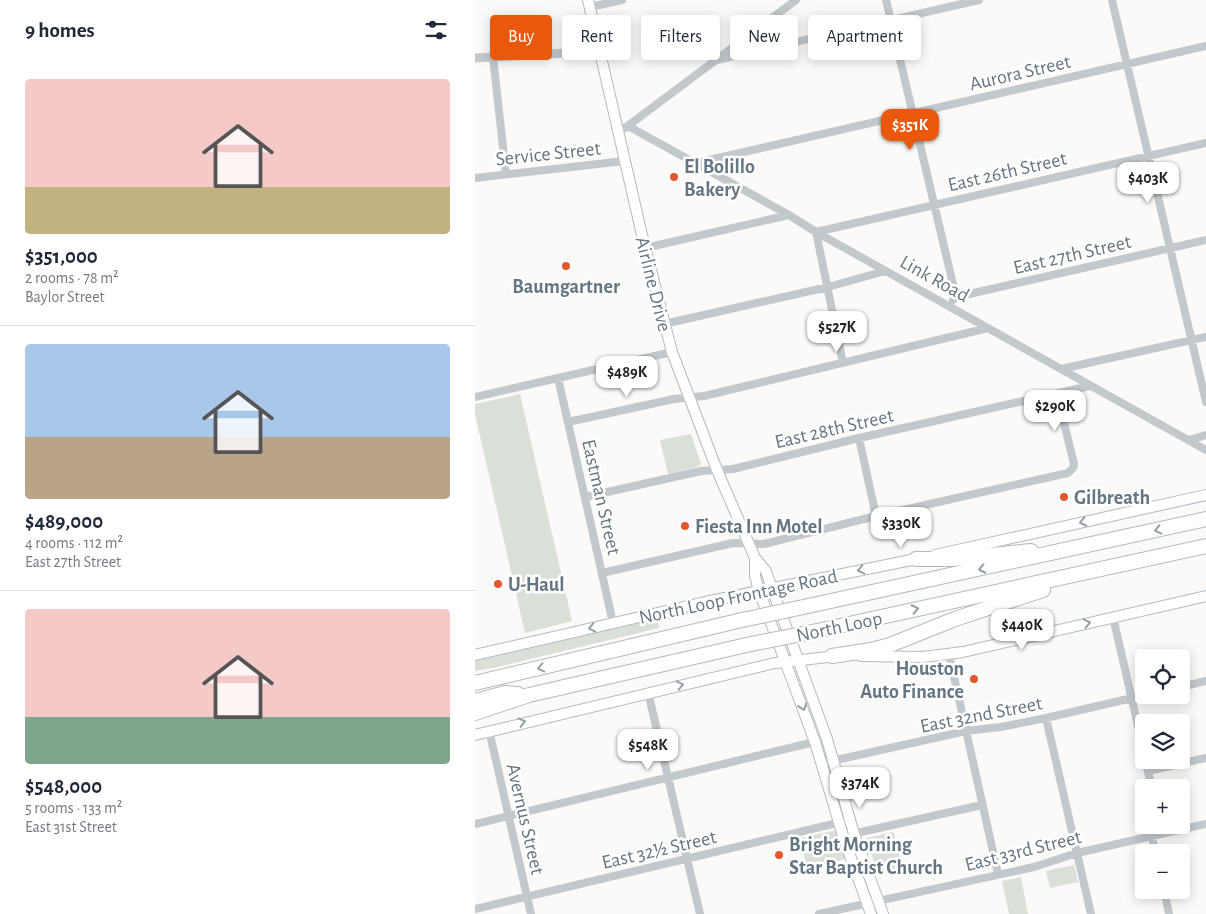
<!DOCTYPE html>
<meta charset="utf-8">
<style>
:root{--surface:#fff;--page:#f6f6f7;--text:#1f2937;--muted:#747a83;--line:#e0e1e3;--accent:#ea580c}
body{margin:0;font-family:"Alegreya Sans",sans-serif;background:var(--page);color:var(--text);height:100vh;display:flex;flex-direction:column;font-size:19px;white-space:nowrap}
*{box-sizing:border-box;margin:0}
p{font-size:16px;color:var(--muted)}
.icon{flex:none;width:28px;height:28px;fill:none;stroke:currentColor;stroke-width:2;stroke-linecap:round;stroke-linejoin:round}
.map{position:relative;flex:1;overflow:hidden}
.details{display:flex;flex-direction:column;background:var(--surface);width:475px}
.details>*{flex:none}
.guide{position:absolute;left:15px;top:15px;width:475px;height:45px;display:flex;gap:10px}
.fabs{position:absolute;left:660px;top:649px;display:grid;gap:10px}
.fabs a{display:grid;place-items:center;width:55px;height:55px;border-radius:5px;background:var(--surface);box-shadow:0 2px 12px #0003;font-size:25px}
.price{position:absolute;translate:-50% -42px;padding:0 11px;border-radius:10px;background:#fff;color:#222;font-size:16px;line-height:32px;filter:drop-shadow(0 1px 2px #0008)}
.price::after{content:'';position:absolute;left:50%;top:30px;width:15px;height:11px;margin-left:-8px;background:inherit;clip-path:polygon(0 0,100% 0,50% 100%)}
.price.current{background:var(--accent);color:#fff}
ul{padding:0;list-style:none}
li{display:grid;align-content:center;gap:10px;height:265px;padding:0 25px}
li+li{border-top:1px solid var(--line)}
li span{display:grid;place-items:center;height:155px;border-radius:5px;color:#555}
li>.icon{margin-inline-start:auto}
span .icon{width:90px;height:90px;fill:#fffc;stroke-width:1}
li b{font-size:21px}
h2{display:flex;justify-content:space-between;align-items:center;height:60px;padding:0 25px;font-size:21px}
.tag{padding:0 18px;border-radius:5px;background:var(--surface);box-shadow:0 2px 12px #0003;font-size:18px;line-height:45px}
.tag.current{background:var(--accent);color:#fff}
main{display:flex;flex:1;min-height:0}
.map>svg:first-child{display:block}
.green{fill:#dadfd7}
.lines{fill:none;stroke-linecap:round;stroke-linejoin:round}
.secondary-casing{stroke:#b3babf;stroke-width:12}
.motorway-casing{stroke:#b4b9bd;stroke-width:16}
.minor{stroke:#c3c8cc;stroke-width:8}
.tertiary{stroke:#c3c8cc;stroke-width:9}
.secondary{stroke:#fff;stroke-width:10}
.motorway{stroke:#fff;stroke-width:14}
.motorway-bridge-casing{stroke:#b4b9bd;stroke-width:16;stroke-linecap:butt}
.motorway-bridge{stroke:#fff;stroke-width:14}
.oneway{stroke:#939fa8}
.poi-dot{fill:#e4572e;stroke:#fff;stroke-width:2}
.labels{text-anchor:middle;stroke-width:5;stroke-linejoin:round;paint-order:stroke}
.street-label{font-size:20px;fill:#657683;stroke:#fff}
.poi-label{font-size:20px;font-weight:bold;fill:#657683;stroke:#fff;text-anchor:start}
</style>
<main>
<section class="details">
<h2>9 homes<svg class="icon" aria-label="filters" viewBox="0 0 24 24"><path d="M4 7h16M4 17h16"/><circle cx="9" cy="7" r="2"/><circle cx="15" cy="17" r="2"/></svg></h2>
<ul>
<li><span style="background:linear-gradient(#f6c9c9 70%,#c2b280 0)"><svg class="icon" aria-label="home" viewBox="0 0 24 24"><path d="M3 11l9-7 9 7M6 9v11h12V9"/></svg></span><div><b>$351,000</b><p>2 rooms · 78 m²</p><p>Baylor Street</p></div></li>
<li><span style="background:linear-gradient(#a9c7e8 60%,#b9a48a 0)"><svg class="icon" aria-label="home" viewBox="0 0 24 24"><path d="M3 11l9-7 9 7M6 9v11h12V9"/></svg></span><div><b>$489,000</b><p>4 rooms · 112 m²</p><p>East 27th Street</p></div></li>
<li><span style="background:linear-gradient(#f6c9c9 70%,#7fa58c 0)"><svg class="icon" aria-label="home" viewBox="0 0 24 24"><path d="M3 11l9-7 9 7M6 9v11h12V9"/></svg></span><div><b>$548,000</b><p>5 rooms · 133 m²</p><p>East 31st Street</p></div></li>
</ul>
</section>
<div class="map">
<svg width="731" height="914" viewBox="0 0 731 914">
<rect width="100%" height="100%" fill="#fafaf8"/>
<path class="green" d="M45,394L97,621L50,633L0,414V404Z
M216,434L226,464L222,467L193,474L185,440Z
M219,610V613L183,622L184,628L23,667L0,671V661Z
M362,830L371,859L332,868L325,838Z
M419,832L427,869L403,874L391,838Z
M599,865L603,882L575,888L571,871Z
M546,877L553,914H534L527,881Z"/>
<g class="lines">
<g class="secondary-casing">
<path id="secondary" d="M113,0L167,235L197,352L242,470L280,558L291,571L294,580L352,739L379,834L408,914
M460,555L731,495
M280,558V576L284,591L340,742L368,836L396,914
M0,655L230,602L446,558
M386,656L448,657L488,652L731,596
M0,735L300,663L362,656"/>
</g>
<g class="motorway-casing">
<path id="motorway" d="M441,559H477L556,551
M333,606L731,519
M342,631L731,546
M357,656L396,650L415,645L480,619L568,590
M0,683L267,620
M0,701L30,693L43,694
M0,713L54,695L276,644"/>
</g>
<path class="minor" d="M411,0L481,297
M637,0L731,402
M115,7L147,0
M18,57L31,174
M238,61L504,0
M153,126L314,215L341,232L731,450
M150,128L321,0
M221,163L731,46
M0,178L149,161
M170,248L314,215
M478,300L481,297L731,240
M189,324L353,287L410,271
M368,363L341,232L731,143
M586,369L731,337
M83,378L138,623
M0,397L197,352
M93,422L199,399L229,396L513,328
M384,438L401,516
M714,440L731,435
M110,497L226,471L258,469L384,438L615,386
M127,573L258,543L289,544L401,516L593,473L598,468L599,464L582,394
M638,617L669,752
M474,654L523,874
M706,687L731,681
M173,692L225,914
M571,718L616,914
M14,730L56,914
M670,760L677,788
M348,763L491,731L526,727L571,718L670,695
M673,771L731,758
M0,824L352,739
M368,836L507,805
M677,837L680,852
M689,890L694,914
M0,909L375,820
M344,914L559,867L602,853L731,824"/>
<path class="tertiary" d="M0,58L125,51"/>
<use href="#secondary" class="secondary"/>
<use href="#motorway" class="motorway"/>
<g class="motorway-bridge-casing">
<path id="motorway-bridge" d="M267,620L333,606
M276,644L342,631"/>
</g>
<use href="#motorway-bridge" class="motorway-bridge"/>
</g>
<defs><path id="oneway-chevron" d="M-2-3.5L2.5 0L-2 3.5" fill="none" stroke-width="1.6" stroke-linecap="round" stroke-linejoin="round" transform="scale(1.25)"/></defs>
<g class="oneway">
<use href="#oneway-chevron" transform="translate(608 522) rotate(168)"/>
<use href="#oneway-chevron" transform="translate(683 530) rotate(167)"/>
<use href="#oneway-chevron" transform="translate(507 569) rotate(168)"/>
<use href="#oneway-chevron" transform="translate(386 570) rotate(167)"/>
<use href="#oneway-chevron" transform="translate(440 609) rotate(-12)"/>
<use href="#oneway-chevron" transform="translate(612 623) rotate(-13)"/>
<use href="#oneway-chevron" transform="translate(117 628) rotate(167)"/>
<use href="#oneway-chevron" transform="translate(66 668) rotate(167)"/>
<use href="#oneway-chevron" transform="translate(205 685) rotate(-13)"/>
<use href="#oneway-chevron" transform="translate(328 707) rotate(70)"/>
<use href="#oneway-chevron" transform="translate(47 722) rotate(-14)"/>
</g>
<g class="poi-dot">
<circle cx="199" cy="177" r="5"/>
<circle cx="91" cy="266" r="5"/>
<circle cx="589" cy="497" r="5"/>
<circle cx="210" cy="526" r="5"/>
<circle cx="23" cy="584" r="5"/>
<circle cx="499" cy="679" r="5"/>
<circle cx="304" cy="855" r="5"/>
</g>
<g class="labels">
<g class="street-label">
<text transform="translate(545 72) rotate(-13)" y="7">Aurora Street</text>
<text transform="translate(73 153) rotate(-6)" y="7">Service Street</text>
<text transform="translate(532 171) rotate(-13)" y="7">East 26th Street</text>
<text transform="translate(597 254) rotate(-13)" y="7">East 27th Street</text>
<text transform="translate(460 278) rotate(29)" y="7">Link Road</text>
<text transform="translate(179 284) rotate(76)" y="7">Airline Drive</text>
<text transform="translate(359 428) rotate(-13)" y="7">East 28th Street</text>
<text transform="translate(127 497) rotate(77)" y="7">Eastman Street</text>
<text transform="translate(263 596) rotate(-12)" y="7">North Loop Frontage Road</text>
<text transform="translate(364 626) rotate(-12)" y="7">North Loop</text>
<text transform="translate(506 714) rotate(-11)" y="7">East 32nd Street</text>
<text transform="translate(51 819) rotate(77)" y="7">Avernus Street</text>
<text transform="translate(184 849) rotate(-13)" y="7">East 32½ Street</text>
<text transform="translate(548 850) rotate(-14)" y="7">East 33rd Street</text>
</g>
<g class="poi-label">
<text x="209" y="173">El Bolillo<tspan x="209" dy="23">Bakery</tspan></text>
<text x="91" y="293" text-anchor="middle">Baumgartner</text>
<text x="599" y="504">Gilbreath</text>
<text x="220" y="533">Fiesta Inn Motel</text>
<text x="33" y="591">U-Haul</text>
<text x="489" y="675" text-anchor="end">Houston<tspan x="489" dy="23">Auto Finance</tspan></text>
<text x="314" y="851">Bright Morning<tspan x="314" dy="23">Star Baptist Church</tspan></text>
</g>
</g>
</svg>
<div class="fabs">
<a><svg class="icon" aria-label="locate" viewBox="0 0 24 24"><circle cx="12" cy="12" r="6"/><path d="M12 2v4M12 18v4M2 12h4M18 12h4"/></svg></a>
<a><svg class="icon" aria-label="layers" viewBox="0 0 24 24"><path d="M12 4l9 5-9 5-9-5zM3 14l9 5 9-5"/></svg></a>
<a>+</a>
<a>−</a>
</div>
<b class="price current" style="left:435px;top:151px">$351K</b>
<b class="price" style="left:673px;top:204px">$403K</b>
<b class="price" style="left:362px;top:353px">$527K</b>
<b class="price" style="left:152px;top:398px">$489K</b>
<b class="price" style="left:580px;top:432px">$290K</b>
<b class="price" style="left:426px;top:549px">$330K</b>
<b class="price" style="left:547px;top:651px">$440K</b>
<b class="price" style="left:173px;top:771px">$548K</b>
<b class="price" style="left:385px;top:809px">$374K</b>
<div class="guide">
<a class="tag current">Buy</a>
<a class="tag">Rent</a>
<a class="tag">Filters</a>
<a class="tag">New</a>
<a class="tag">Apartment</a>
</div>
</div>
</main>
